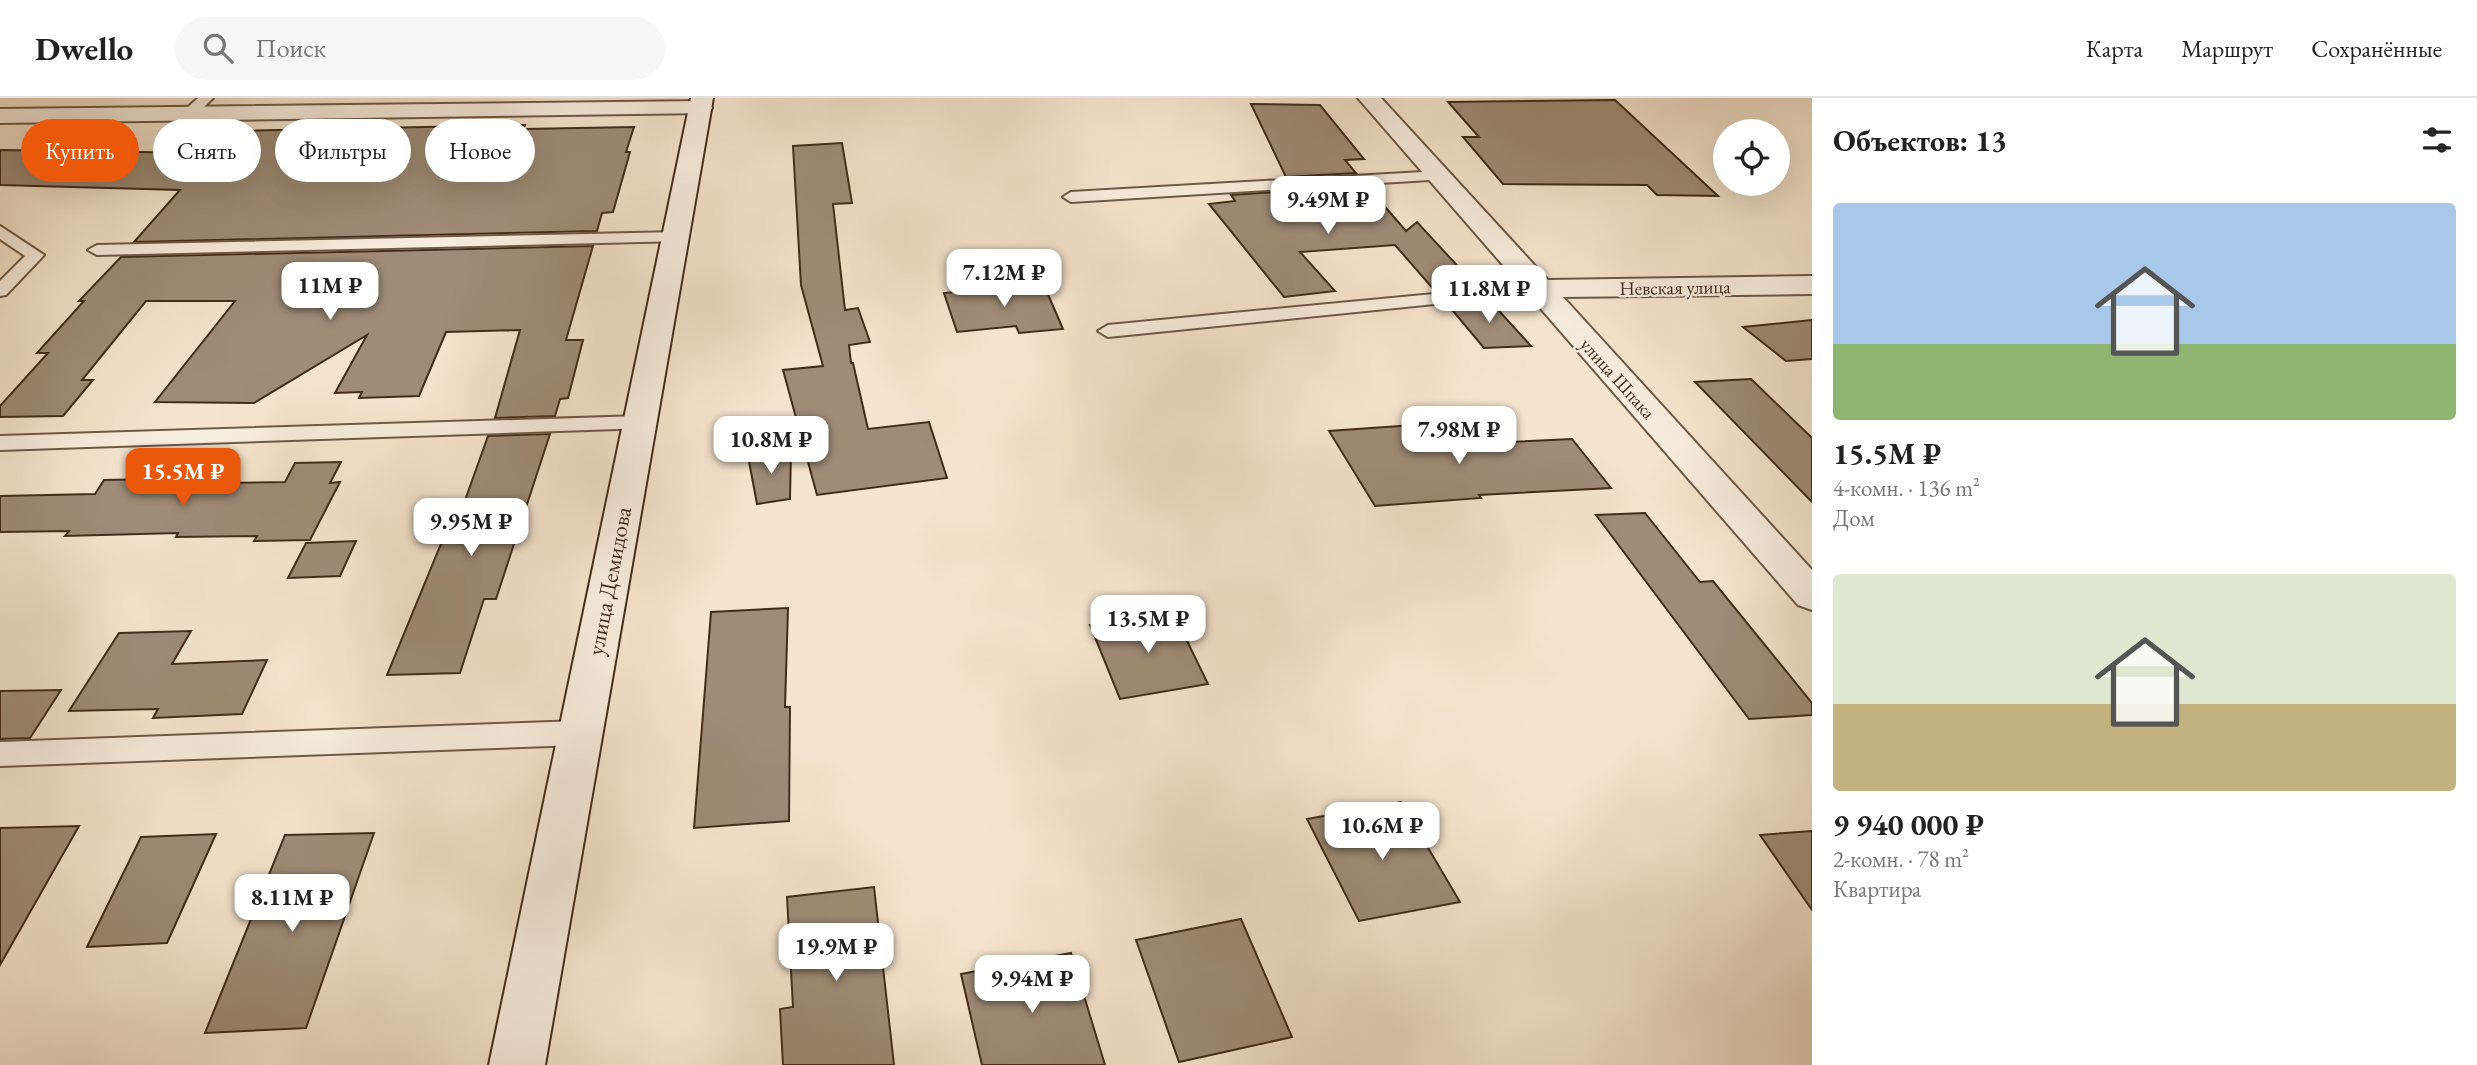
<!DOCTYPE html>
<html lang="ru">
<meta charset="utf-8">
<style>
:root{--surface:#fff;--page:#f6f6f6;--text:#222;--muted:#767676;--line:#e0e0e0;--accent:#ea580c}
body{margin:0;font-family:"EB Garamond",serif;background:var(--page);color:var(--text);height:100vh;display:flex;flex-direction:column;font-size:26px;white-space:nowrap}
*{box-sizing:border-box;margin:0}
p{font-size:23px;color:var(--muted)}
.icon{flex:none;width:38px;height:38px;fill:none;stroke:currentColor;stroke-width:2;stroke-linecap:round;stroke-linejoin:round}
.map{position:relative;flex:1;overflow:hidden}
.panel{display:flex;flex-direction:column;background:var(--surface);width:665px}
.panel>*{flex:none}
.hud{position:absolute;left:21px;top:21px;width:665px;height:63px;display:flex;gap:14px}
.fabs{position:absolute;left:1713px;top:21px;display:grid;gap:14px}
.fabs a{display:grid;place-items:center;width:77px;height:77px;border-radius:50%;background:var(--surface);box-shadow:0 7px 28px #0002;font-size:35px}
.price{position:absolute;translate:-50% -60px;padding:0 16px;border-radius:14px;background:#fff;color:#222;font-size:23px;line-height:46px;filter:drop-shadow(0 2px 4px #0008)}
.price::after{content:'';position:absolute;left:50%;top:42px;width:21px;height:16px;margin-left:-10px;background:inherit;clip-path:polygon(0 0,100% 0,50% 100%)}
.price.selected{background:var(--accent);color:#fff}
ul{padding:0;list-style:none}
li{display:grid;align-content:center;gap:14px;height:371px;padding:0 21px}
li span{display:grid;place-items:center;height:217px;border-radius:7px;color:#555}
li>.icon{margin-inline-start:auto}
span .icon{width:126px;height:126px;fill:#fffc;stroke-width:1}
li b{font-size:30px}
h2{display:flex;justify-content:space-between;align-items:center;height:84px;padding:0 21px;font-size:30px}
.pill{padding:0 24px;border-radius:32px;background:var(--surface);box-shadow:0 7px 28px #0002;font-size:24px;line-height:63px}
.pill.selected{background:var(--accent);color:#fff}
header{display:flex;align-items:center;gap:42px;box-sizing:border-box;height:98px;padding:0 35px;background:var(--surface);border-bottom:2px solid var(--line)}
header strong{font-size:33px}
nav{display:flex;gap:38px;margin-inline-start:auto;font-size:24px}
.search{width:490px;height:63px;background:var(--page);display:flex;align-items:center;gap:18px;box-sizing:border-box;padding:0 24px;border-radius:38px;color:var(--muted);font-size:26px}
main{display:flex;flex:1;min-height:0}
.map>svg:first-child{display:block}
.building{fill:#9f8c77;stroke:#422c19;stroke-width:2}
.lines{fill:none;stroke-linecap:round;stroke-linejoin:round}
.lane-casing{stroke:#6f5a46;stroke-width:4}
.street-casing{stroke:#6f5a46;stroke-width:4}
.secondary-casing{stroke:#422c19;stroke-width:4}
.lane{fill:#f8eedf;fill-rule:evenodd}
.street{fill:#f8eedf;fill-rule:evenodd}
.secondary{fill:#f8eedf;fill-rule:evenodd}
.labels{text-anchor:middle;stroke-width:5;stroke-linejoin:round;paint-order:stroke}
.far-street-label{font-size:19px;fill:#422c19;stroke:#f8eedf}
.street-label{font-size:23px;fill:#422c19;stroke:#f8eedf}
</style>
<header>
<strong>Dwello</strong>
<div class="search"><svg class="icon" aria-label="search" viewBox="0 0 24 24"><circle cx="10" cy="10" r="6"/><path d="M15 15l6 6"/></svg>Поиск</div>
<nav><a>Карта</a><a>Маршрут</a><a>Сохранённые</a></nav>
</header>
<main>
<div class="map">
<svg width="1812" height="967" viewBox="0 0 1812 967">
<rect width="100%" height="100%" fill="#f5e5ce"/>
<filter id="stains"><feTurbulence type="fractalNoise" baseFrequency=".00286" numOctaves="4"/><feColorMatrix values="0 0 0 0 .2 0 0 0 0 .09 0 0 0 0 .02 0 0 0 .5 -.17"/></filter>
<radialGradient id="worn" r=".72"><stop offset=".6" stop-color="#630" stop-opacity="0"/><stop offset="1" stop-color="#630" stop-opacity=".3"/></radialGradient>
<path class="building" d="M1615,2L1718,98L1657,97L1647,87L1503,86L1463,39H1479L1448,4Z
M1251,6L1320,7L1364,61L1345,62L1356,75L1286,79Z
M525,27L523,31L634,29L626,54H630L613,114L602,115L597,133L134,144L180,92L0,87V52L205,55L227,33Z
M842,45L852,105L833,106L845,212L858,210L870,244L849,247L851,265H853L868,331L929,324L947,380L817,397L783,272L823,268L801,187L793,48Z
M1367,88L1406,133L1417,124L1477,189L1435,193L1395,147L1300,154L1335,193L1284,199L1209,106L1235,103L1231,97Z
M593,148L566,242H583L568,300L560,301L555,318L495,320L520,232L446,234L419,298L359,300L362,294L335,295L367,237L254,305L155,304L235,203H146L82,282H93L63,318L0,319V308L48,255H37L84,203H79L121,159Z
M1043,185L1063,231L1019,235L1016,228L957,234L944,195Z
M1490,203L1531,248L1484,250L1448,207Z
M1812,222V261L1786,263L1743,229Z
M1751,281L1812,340V404L1695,284Z
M1429,326L1444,347L1572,341L1611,390L1479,397L1481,400L1375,408L1329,333Z
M550,336L496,501H484L460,575L387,577L445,436H453L488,338Z
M791,352L790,401L757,406L748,358Z
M341,364L330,385L340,384L310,442L254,443L257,438L176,439L178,435L65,438L69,433L0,434V398L95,396L104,382L155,381L151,386L285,384L295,365Z
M1645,415L1700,484L1713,483L1812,605V617L1749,621L1596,417Z
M356,443L340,478L288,480L306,445Z
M788,510L785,609H790L789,723L694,730L711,514Z
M1173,514L1208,586L1120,601L1090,527Z
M191,533L172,566L267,562L242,616L153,620L158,611L69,613L119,535Z
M61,592L30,640L0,641V593Z
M1401,704L1460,804L1359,823L1307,721Z
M79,728L0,867V730Z
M1812,733V812L1760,737Z
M374,735L306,930L205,935L285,737Z
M216,736L167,845L87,849L141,739Z
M874,789L894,967H783L780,911L793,909L787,799Z
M1241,821L1292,939L1179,964L1136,842Z
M1071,855L1105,967H982L961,876Z"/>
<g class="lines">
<g class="lane-casing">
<path id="lane" d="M198,0H213L196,17H186V11Z
M1440,73L1448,78L1446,81L1071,104L1063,99L1071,94Z
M0,128L44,157L6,197L0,198V183L25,158L0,141Z
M677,134L683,135L686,139L683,143L97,157L88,152L97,147Z
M1538,186L1547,191L1544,195L1108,239L1098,233L1108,227Z
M640,318L647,320L651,325L647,330L0,352V338Z
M580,623L590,627L594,635L590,643L580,647L0,668V644Z"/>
</g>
<g class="street-casing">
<path id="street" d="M1358,0H1381L1548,182L1812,178V196L1563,199L1812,472V512L1798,507Z
M701,3L709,5L712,10L709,15L0,25V11Z"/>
</g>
<g class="secondary-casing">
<path id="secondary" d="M691,0H713L545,967H489Z"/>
</g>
<use href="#lane" class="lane"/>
<use href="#street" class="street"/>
<use href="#secondary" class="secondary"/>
</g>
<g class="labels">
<g class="far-street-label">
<text transform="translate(1675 189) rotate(-1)" y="7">Невская улица</text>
<text transform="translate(1618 280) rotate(48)" y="7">улица Шпака</text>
</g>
<g class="street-label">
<text transform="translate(609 483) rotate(-79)" y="8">улица Демидова</text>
</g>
</g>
<rect width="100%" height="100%" filter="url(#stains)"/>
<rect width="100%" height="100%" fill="url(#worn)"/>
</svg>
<div class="fabs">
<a><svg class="icon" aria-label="locate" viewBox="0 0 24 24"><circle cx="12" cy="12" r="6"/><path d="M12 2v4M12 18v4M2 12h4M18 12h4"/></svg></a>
</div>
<b class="price" style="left:1328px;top:138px">9.49M ₽</b>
<b class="price" style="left:1004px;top:211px">7.12M ₽</b>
<b class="price" style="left:330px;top:224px">11M ₽</b>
<b class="price" style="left:1489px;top:227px">11.8M ₽</b>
<b class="price" style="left:1459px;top:368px">7.98M ₽</b>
<b class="price" style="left:771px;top:378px">10.8M ₽</b>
<b class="price selected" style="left:183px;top:410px">15.5M ₽</b>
<b class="price" style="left:471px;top:460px">9.95M ₽</b>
<b class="price" style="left:1148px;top:557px">13.5M ₽</b>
<b class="price" style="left:1382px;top:764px">10.6M ₽</b>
<b class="price" style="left:292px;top:836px">8.11M ₽</b>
<b class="price" style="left:836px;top:885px">19.9M ₽</b>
<b class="price" style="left:1032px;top:917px">9.94M ₽</b>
<div class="hud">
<a class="pill selected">Купить</a>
<a class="pill">Снять</a>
<a class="pill">Фильтры</a>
<a class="pill">Новое</a>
</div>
</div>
<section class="panel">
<h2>Объектов: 13<svg class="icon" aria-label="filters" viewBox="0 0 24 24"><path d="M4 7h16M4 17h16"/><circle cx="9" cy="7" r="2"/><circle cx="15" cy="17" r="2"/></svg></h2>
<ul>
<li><span style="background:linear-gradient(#a9c7e8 65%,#8fb573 0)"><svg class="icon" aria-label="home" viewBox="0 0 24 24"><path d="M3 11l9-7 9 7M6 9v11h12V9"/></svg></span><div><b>15.5M ₽</b><p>4-комн. · 136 m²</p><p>Дом</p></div></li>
<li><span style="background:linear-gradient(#dfe7d0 60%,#c2b280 0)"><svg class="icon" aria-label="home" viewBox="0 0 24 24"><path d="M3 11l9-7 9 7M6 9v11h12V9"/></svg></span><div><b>9 940 000 ₽</b><p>2-комн. · 78 m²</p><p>Квартира</p></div></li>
</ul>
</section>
</main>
